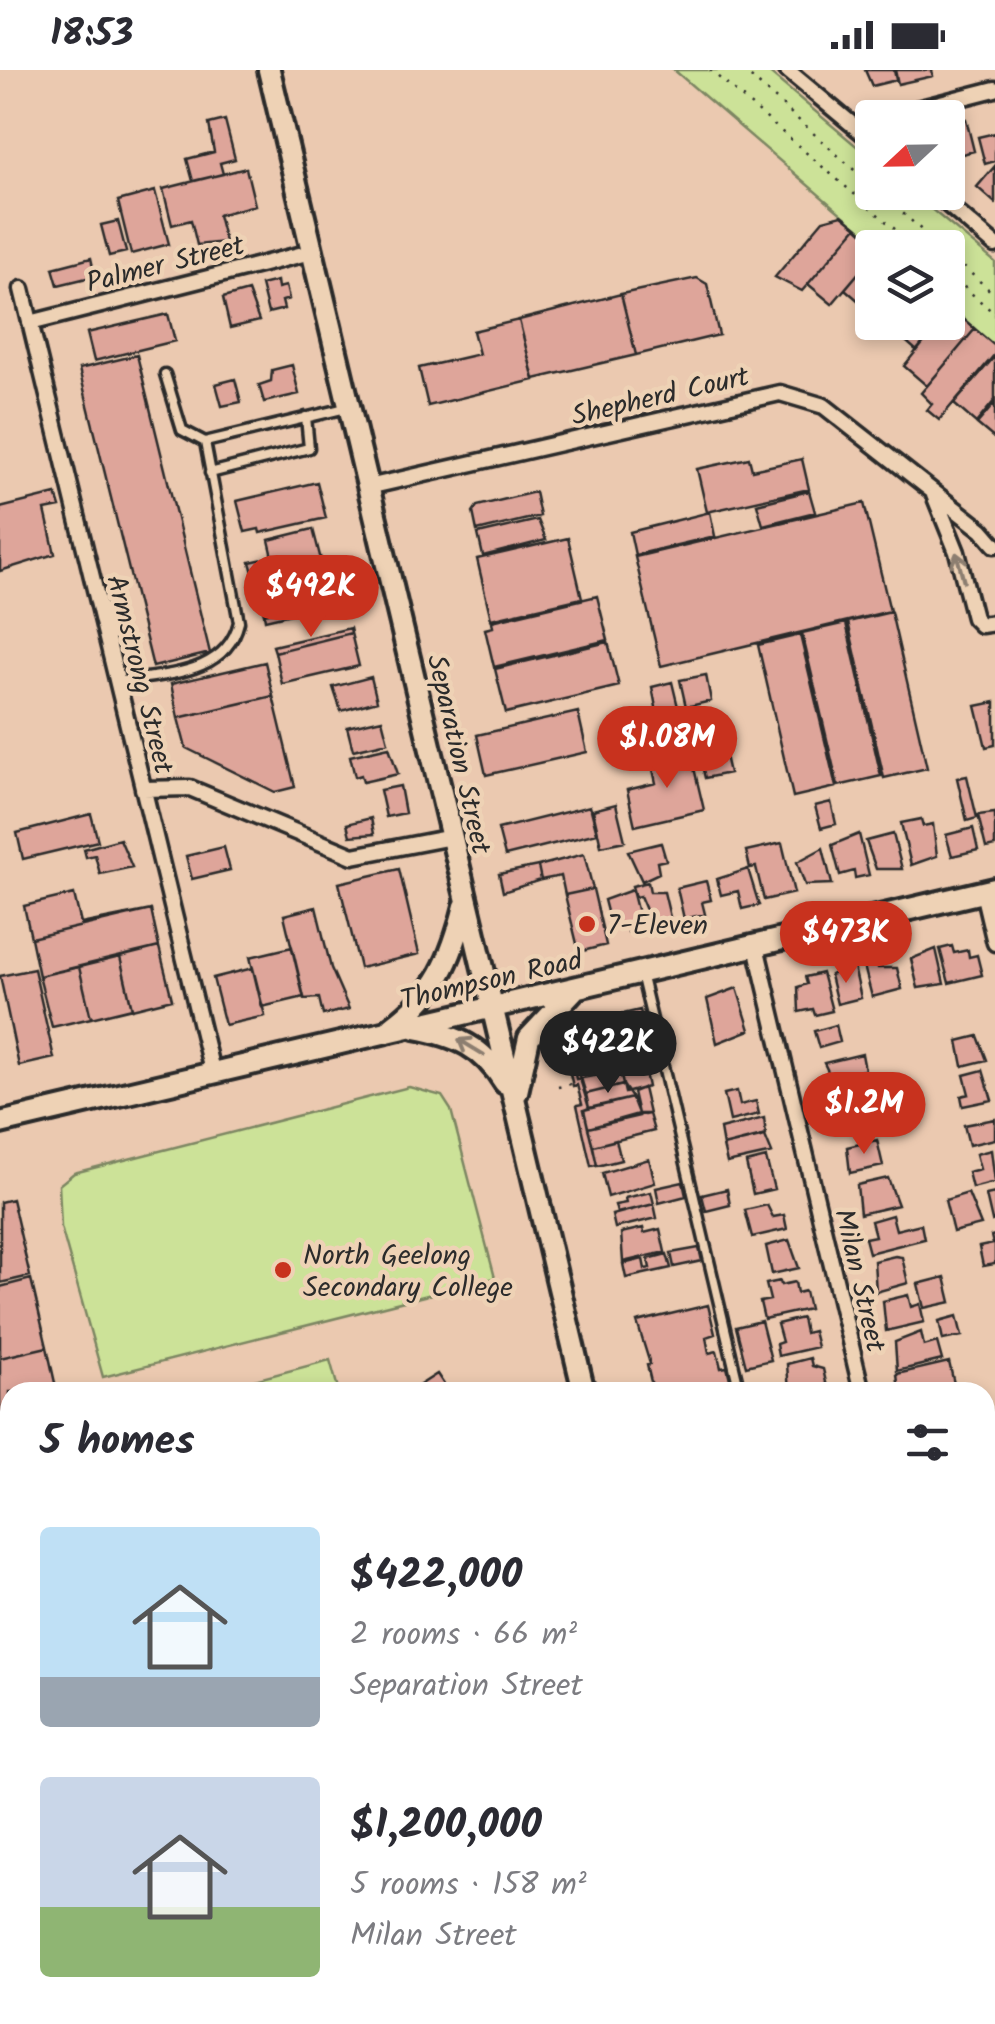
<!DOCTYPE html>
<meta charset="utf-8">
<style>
:root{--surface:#fff;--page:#f7f7f7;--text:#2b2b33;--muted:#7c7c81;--accent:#c8321e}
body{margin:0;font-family:Kalam,sans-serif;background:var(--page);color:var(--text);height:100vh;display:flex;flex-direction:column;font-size:38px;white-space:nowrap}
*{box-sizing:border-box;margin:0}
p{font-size:32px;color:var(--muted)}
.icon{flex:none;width:55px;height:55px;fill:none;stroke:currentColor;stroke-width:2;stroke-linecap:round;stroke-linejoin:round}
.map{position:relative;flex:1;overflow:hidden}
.sheet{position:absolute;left:0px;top:1312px;width:995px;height:642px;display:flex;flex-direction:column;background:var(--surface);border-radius:30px 30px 0 0;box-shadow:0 5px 15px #0003}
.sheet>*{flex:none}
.needle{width:65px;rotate:248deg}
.fabs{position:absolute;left:855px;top:30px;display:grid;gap:20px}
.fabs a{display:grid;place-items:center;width:110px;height:110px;border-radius:10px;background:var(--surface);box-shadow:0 5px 15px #0003;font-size:50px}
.price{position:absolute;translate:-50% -85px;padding:0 22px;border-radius:35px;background:var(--accent);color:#fff;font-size:32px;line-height:65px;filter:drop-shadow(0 2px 5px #0008)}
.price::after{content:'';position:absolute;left:50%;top:60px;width:30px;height:22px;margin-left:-15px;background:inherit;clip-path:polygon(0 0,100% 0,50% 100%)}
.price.current{background:#222;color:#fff}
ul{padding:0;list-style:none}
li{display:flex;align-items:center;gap:30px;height:250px;padding:0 40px}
li span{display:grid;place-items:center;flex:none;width:280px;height:200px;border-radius:10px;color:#555}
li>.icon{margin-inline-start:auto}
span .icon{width:120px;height:120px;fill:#fffc;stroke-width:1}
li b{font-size:42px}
h2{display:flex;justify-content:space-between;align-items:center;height:120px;padding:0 40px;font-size:42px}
.status{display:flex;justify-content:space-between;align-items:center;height:70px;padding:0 50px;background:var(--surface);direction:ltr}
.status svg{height:28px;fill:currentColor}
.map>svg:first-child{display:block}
.green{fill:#cce298;stroke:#7c8662;stroke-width:2.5}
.building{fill:#dea59a;stroke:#2b2b2b;stroke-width:2.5}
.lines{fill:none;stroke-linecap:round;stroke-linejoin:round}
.lane-casing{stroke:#2b2b2b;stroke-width:15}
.street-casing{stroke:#2b2b2b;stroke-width:21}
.secondary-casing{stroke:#2b2b2b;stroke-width:28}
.path{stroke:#2b2b2b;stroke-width:2.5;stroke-dasharray:2.5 8;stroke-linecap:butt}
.lane{stroke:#eed2b5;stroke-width:8}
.street{stroke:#eed2b5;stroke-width:14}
.secondary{stroke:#eed2b5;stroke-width:20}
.oneway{stroke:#8c7e70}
.poi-dot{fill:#c8321e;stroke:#eed2b5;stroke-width:4}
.labels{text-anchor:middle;stroke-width:9;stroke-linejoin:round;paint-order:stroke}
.street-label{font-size:28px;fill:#2b2b2b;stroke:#eed2b5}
.poi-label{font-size:28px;fill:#2b2b2b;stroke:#eed2b5;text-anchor:start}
</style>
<div class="status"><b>18:53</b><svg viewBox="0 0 49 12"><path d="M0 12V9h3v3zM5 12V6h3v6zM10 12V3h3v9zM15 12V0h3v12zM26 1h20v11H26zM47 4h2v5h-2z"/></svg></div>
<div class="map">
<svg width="995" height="1954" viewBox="0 0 995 1954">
<rect width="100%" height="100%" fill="#ebc9b0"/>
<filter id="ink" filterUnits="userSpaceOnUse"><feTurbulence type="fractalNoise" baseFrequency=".01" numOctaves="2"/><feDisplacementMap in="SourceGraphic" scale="20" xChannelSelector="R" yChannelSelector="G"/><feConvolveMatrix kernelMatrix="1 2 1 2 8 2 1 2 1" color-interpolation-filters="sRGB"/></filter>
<g filter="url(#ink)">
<path class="green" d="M674,0H766L872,89V122L912,123L995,192V277L948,236V178L880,177Z
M409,1017L442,1026L451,1040L495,1208L103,1307L61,1157L59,1115L74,1103Z
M330,1290L339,1322H258L254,1310Z
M10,1433V1924L0,1926V1435Z"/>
<path class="building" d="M865,0H894L896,10L872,16Z
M895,0H932L933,6L898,14Z
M966,49L974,81L950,87L948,54Z
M225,50L235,89L220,93L223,104L193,111L187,89L214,82L209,54Z
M995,63V91L985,94L978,67Z
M995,96V133L977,117Z
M246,98L255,135L218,145L225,172L197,175L191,150L172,155L163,119Z
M155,121L169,174L131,184L118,131Z
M842,145L857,157L802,221L775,207L823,150Z
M118,151L126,182L109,186L101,155Z
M857,157L880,178H872V187L832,234L808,214Z
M872,187V235L868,239L845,219Z
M91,188L95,206L58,215L53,198Z
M697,208L707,214L719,265L636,285L621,224Z
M277,211L278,218L286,216L289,229L282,231L284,239L268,243L261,215Z
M248,221L259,251L230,258L223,228Z
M621,224L636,285L534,309L519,250Z
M952,239L975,259L927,316L904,296L940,252H948Z
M168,244L175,271L94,291L87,263Z
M519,250L534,310L428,336L419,298L479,284L473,261Z
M899,252H940L917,281L893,260Z
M975,259L995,276V284L939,350L927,340L932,334L921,323Z
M137,285L210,583L153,597L79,299Z
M995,286V330L976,353L954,334Z
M292,295L299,324L264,332L259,315L271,311L272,300Z
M235,309L241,332L222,336L216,314Z
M995,333V369L977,354Z
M749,388L752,400L802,389L809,419L707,442L697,399Z
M317,412L326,448L260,463L259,459L245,462L237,431Z
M809,421L815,442L763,455L757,434Z
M535,422L540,446L477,461L473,442L477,436Z
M56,424L60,437L45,440L55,484L0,501V438Z
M864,433L890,541L661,596L635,487Z
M710,442L715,466L635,485L630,462Z
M538,450L546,470L483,486L478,464Z
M313,459L321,490L254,506L250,492L273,487L269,470Z
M568,468L582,528L491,549L477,489Z
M334,492L342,526L264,544L256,510Z
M342,526L343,532L265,550L264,544Z
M597,526L608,570L494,597L485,559L493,557L492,551Z
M891,542L927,698L884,708L848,552Z
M846,553L881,706L838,716L802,563Z
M350,558L351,563L275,582L273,576Z
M351,563L359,596L282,614L275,582Z
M800,565L836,717L793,727L758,575Z
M608,572L619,616L506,643L495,599Z
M265,592L273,626L178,648L171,614Z
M706,605L711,631L686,637L680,610Z
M371,607L377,631L341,641L333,617Z
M672,612L678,637L657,642L652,617Z
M273,626L295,717L275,722L186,678L178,648Z
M995,632V675L986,677L976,636Z
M578,642L587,682L486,705L477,665Z
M382,649L388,672L353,680L347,657Z
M720,664L729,703L705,708L696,670Z
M389,677L398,704L363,712L361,705L355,707L350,686Z
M690,681L704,740L635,756L627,720L656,713L651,690Z
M967,706L977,748L967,751L957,708Z
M400,716L405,743L386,747L380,720Z
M831,732L836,754L821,758L815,736Z
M616,734L625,771L601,776L593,740Z
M590,736L597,763L505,786L498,759Z
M995,743V776L986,778L978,745Z
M91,744L98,771L23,789L17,763Z
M371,748L374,764L350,766L347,754Z
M921,749L923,756L933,754L937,786L911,795L901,753Z
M973,758L978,780L952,786L946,765Z
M859,764L869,805L855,808L854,801L840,805L832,775Z
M893,764L902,799H876L866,771Z
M120,769L132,797L100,804L95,785L86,787L84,779Z
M661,773L666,790L657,792L659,803L642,811L628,781Z
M782,773L794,823L764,830L756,797L750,798L746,781Z
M224,777L230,800L192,809L186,786Z
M823,778L832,814L805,815L797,792Z
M584,784L593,819L565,825L561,806L541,810L538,796Z
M538,796L541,810L503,822L499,804Z
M399,799L419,884L360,898L339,813Z
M748,799L759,835L742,839L738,821L721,825L717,809Z
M706,811L711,830L702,832L705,844L684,849L677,818Z
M648,812L650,822H664L670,847L666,851L652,854L640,826L635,827L632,816Z
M593,819L606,875L579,882L565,825Z
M632,820L642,859L628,862L625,854L611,857L604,830Z
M74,824L81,854L151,840L31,868L24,836Z
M316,837L331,898L349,939L323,945L319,928L304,929L284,845Z
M151,840L159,877L39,906L31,868Z
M952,876L954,883L968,880L969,887L977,885L982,905L949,913L940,879Z
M159,877L172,929L132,939L120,887Z
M292,877L304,927L262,937L250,887Z
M936,879L944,914L918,918L911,889Z
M120,887L132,938L91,948L79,897Z
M877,893L878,898H897L902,919L872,927L864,896Z
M79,897L91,948L52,957L39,906Z
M854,897L861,928L837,934L830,905Z
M253,898L265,946L225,955L213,908Z
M34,899L54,988L19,996L0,906Z
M822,903L832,941L815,945L813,939L799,942L798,917L807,914L805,907Z
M737,918L750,960L717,973L707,929Z
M640,940L646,964L640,966L635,947L566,964L589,1038L584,1040L597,1095L591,1096L577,1035L582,1034L577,1015L573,1016L559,959Z
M635,947L652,991L643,993L648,1017L625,1023L609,954Z
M609,954V973L570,980L566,964Z
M836,955L840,972L819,978L814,961Z
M978,966L987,990L963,996L958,971Z
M603,972L607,987L573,995L570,980Z
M862,984L865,1000L856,1002L860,1018H836L824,993Z
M607,987L611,1003L576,1009L573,995Z
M983,1000L992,1030L963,1036L961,1026L969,1024L964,1005Z
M620,1001L623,1015L586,1024L581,1008Z
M623,1015L632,1028L589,1038L586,1024Z
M643,1018L649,1044L644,1045L638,1044L633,1022Z
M737,1021L740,1035L756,1031L759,1044L730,1051L724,1024Z
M860,1025L866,1051L847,1055L845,1043L836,1045L833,1031Z
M632,1028L639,1046L588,1058L584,1040Z
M638,1044H649L654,1061L593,1076L588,1058Z
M764,1048L766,1065L723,1076L720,1059Z
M995,1049V1069L969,1075L964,1055Z
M765,1066L772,1083L727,1093L723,1076Z
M616,1070L621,1090L597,1096L593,1076Z
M877,1070L883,1096L850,1103L847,1077Z
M991,1080L995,1112L972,1118L968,1102L980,1099L976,1084Z
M766,1088L774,1119L753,1124L746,1093Z
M649,1089L655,1113L608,1127L602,1103Z
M888,1108L898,1135L860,1144L857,1115Z
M683,1112L686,1126L659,1133L656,1118Z
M727,1119L730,1135L706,1141L702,1125Z
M651,1122L654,1134L617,1143L615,1135L626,1133L625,1128Z
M968,1123L981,1155L953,1162L945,1130Z
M995,1123V1150L992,1151L986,1125Z
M12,1129L30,1206L0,1213V1132Z
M654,1134L657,1148L615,1158L612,1145Z
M767,1135L773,1147L784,1145L787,1159L752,1167L745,1140Z
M892,1145L896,1160L921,1154L924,1169L869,1183L865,1168L875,1166L871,1151Z
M643,1158L644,1163L660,1159L665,1182L623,1192L621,1163Z
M995,1165V1194L983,1196L979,1177L993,1174L991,1166Z
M789,1170L799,1198L772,1204L766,1176Z
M699,1178L702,1191L674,1197L671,1183Z
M667,1184L671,1198L626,1208L623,1194L643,1189L645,1199L650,1198L648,1189Z
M895,1186L902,1187L908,1213L876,1222L874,1191Z
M945,1207L951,1232L924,1238L918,1214Z
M31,1209L47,1277L0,1288V1217Z
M780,1211L781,1215L795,1212L797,1223L805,1221L809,1239L764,1249L760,1232L770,1230L766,1214Z
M908,1225L911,1237L920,1234L924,1252L886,1261L883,1231Z
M708,1235L715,1264L706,1267L709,1283L717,1281L721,1298L727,1297L733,1321L657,1322L652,1316L647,1295L650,1294L637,1252Z
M957,1246L962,1266L943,1270L939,1251Z
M802,1248L805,1263L813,1261L817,1277L778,1286L776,1274L782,1272L777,1254Z
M761,1251L771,1290L746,1296L736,1257Z
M921,1262L924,1276L937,1272L942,1290L897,1301L895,1272Z
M47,1277L57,1322H10V1358L0,1361V1288Z
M810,1288L812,1296L823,1299L827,1317L789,1322L787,1294Z
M949,1292L955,1318L899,1322L897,1304Z
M437,1304L449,1322H409Z
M992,1349L994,1360L987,1362L990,1374L985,1375V1351Z
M10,1359V1425L0,1427V1362Z
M995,1378V1405H993L985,1380Z
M994,1487L995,1526L986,1528L985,1489Z
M82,1945L84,1954H66L65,1945Z
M238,1945H278L279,1952L240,1954Z
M608,1945L610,1954H585L592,1952L591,1947Z
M664,1945H694V1947L666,1954Z
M874,1945H920L925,1954H873Z"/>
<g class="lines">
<g class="lane-casing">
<path id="lane" d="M165,304L182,360L205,372L346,338
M210,403L309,378L306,347
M118,612C163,604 226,606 239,552L205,372
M641,903L740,1322"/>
</g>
<g class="street-casing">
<path id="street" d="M787,0L872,71
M882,48L995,19
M933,122L995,175
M22,219L212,1001
M30,253L311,182
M368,417L780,323L824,336L982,460L995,475
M934,425L957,482L974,548L981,555L995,553
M143,719L190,718L353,786L452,767
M983,822L995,873
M756,876L862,1322
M985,1446L995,1444
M197,1945L199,1954
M462,1945L464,1954
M412,1954L452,1945"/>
</g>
<g class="secondary-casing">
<path id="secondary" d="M269,0L584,1322
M392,957C437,924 452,888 465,836
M415,958C457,966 482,976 505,1013
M517,1022L529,968L574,920
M0,1053L995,819
M732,1945L735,1954"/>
</g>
<path class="path" d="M710,0L917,178
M743,0L872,116
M880,122L941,178
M948,183L995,225
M948,203L995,244
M558,1017L571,1014
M0,1910L10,1908"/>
<use href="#lane" class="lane"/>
<use href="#street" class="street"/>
<use href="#secondary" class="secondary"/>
</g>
<defs><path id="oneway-shaft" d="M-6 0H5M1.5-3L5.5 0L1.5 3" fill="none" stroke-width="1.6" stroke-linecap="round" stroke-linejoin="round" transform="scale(2.5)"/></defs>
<g class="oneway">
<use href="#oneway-shaft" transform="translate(960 497) rotate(-105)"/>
<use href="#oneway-shaft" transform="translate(471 977) rotate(-149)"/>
</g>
</g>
<g class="poi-dot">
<circle cx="587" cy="854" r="10"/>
<circle cx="283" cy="1200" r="10"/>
</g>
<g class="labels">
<g class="street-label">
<text transform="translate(165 193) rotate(-14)" y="10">Palmer Street</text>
<text transform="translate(660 325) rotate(-13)" y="10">Shepherd Court</text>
<text transform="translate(141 604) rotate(76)" y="10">Armstrong Street</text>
<text transform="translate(460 684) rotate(77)" y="10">Separation Street</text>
<text transform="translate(491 909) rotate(-13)" y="10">Thompson Road</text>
<text transform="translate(861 1210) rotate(77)" y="10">Milan Street</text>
</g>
<g class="poi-label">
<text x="607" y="864">7-Eleven</text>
<text x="303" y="1194">North Geelong<tspan x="303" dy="32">Secondary College</tspan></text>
</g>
</g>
</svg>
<div class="fabs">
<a><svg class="needle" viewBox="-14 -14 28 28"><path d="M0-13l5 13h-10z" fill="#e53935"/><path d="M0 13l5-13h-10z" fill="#7c7c81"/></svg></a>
<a><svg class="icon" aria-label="layers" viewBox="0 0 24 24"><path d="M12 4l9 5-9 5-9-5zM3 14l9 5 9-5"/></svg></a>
</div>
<b class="price" style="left:311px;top:570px">$492K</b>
<b class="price" style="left:667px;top:721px">$1.08M</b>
<b class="price" style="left:846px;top:916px">$473K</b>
<b class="price current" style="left:608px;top:1026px">$422K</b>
<b class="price" style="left:864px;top:1087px">$1.2M</b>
<section class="sheet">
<h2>5 homes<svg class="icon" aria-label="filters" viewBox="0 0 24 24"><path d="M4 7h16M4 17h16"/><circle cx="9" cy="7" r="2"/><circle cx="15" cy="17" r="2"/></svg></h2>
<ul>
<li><span style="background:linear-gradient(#bfe0f5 75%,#9aa5b1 0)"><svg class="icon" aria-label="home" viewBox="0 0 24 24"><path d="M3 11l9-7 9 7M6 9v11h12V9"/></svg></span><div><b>$422,000</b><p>2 rooms · 66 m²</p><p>Separation Street</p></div></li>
<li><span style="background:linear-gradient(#c9d6e8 65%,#8fb573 0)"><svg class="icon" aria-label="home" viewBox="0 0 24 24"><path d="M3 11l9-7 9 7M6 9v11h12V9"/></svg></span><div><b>$1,200,000</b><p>5 rooms · 158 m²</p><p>Milan Street</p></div></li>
</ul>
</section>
</div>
